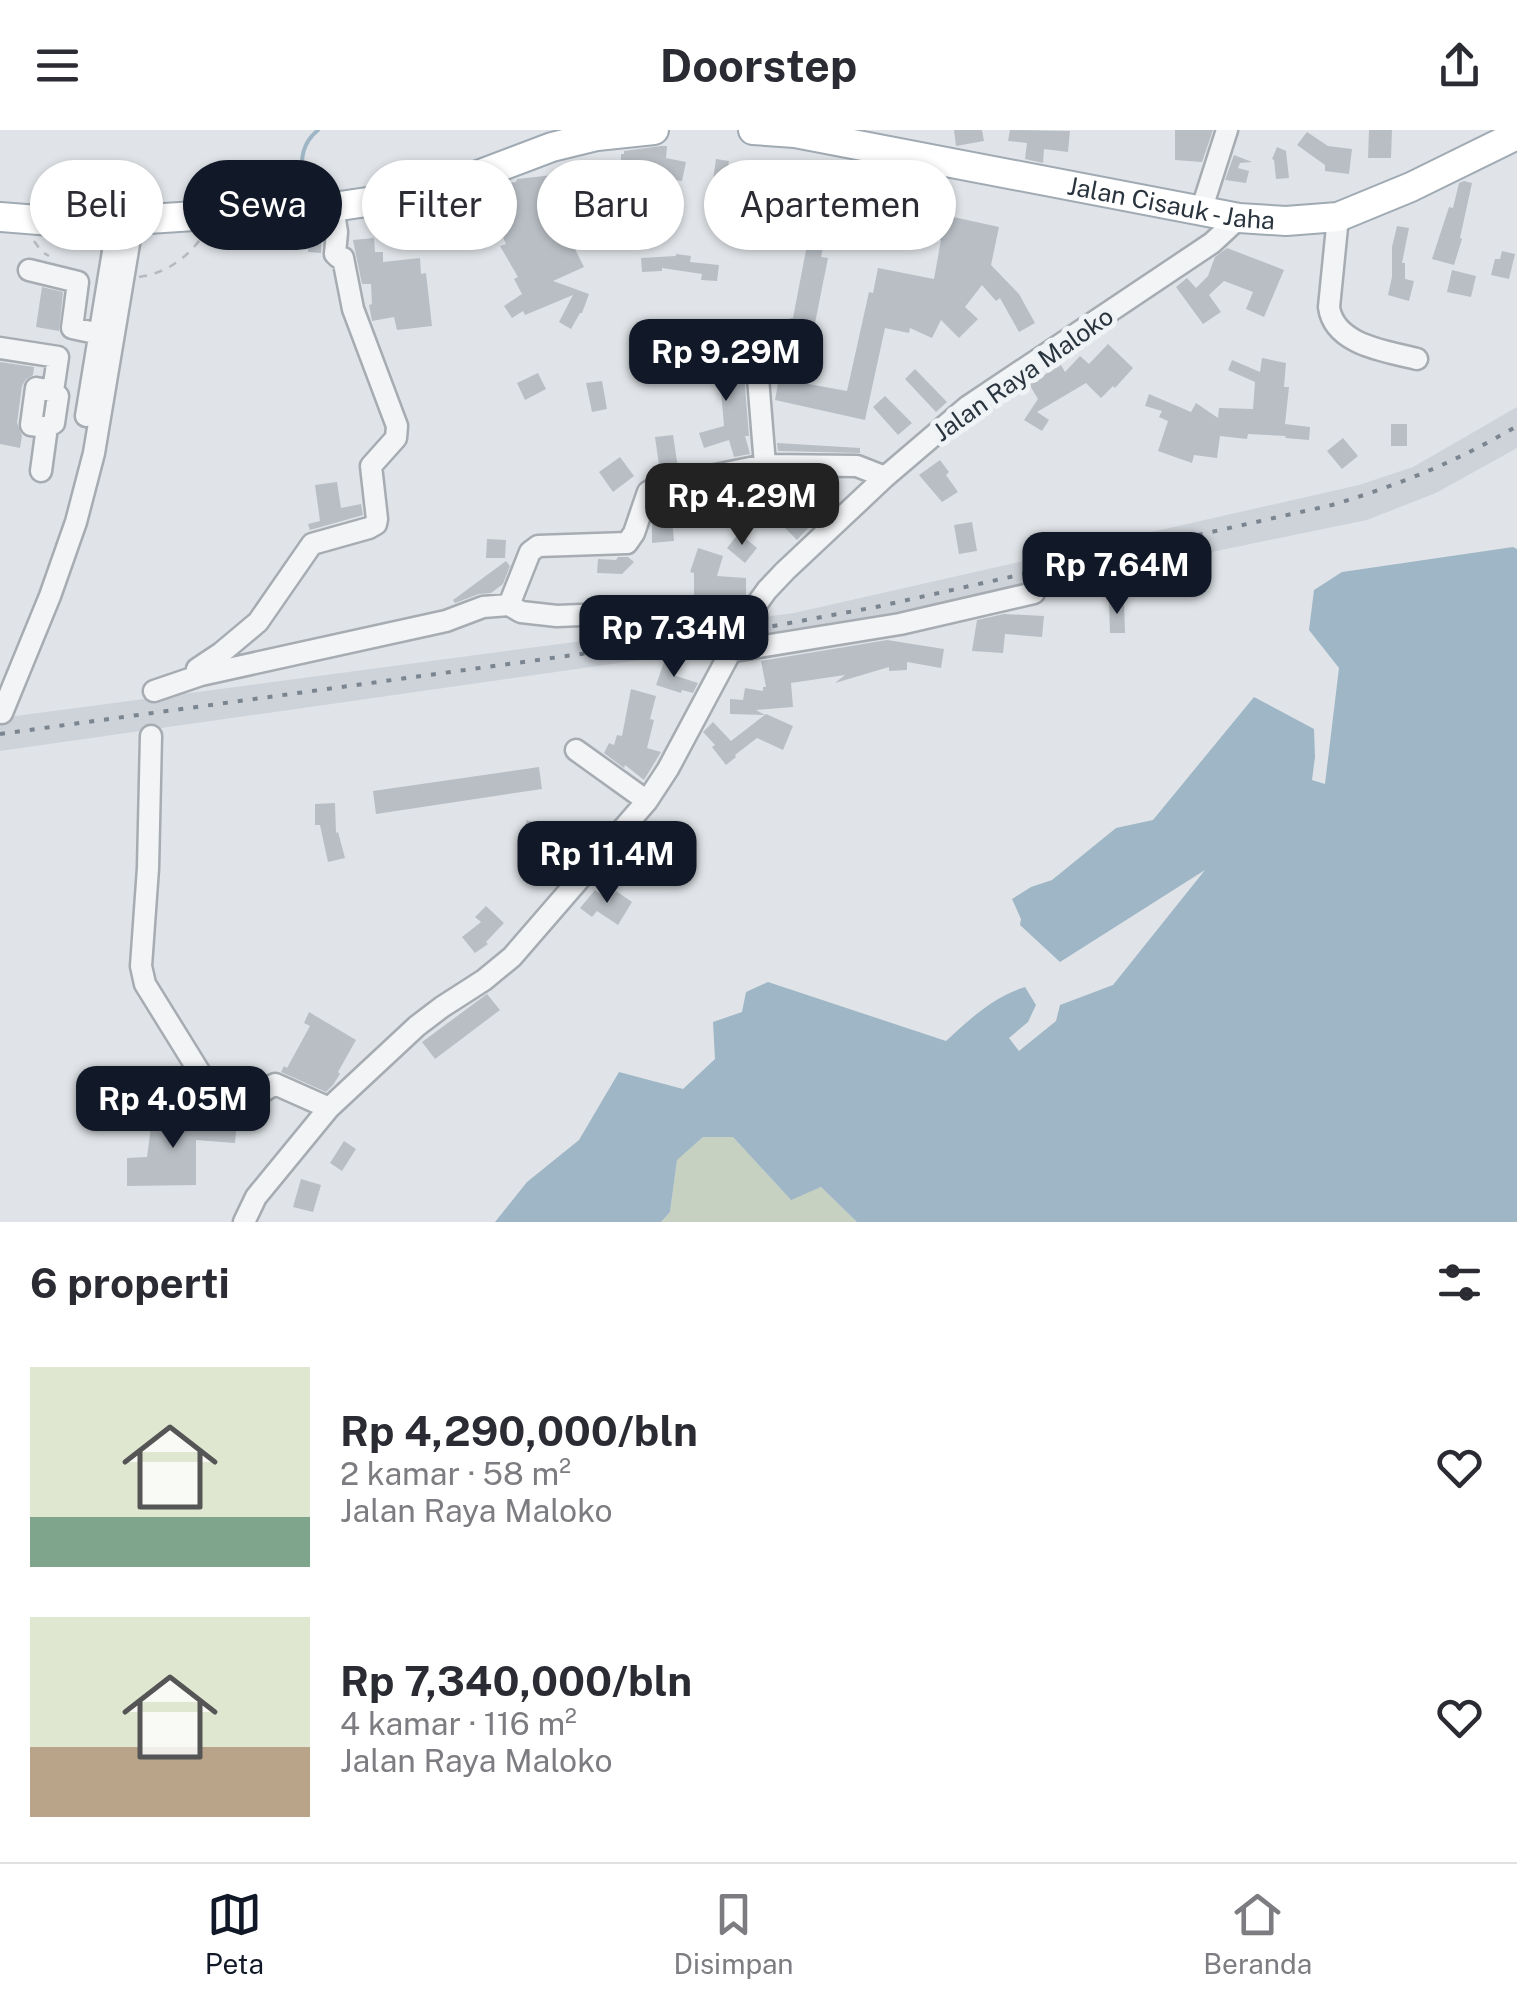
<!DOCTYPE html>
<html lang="id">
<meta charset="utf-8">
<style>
:root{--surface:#fff;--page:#f2f2f3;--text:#2b2b33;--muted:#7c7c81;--line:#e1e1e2;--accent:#111827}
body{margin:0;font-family:"Public Sans",sans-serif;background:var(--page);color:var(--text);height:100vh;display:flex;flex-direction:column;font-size:38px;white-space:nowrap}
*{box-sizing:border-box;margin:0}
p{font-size:32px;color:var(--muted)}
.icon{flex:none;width:55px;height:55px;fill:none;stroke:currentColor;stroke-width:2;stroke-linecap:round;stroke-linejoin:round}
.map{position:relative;height:1092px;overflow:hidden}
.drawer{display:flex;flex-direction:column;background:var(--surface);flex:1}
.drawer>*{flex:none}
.banner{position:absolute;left:30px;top:30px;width:1000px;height:90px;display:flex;gap:20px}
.price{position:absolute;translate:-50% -85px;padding:0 22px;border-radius:20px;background:var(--accent);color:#fff;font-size:32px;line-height:65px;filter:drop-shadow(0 2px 5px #0008)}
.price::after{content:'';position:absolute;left:50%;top:60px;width:30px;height:22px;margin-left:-15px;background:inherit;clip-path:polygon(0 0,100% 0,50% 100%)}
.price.active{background:#222;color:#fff}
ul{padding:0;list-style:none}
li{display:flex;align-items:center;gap:30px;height:250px;padding:0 30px}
li span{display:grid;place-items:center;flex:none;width:280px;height:200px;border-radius:0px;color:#555}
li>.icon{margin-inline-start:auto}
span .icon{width:120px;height:120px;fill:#fffc;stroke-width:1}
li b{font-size:42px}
h2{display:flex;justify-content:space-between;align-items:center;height:120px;padding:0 30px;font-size:42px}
.chip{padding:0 35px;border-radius:45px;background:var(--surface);box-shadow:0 2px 8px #0004;font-size:35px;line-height:90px}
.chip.active{background:var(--accent);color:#fff}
header{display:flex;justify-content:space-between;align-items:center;height:130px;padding:0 30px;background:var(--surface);font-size:45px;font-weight:700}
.menu{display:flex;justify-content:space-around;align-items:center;height:140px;border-top:2px solid var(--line);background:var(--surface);font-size:28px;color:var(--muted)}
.menu a{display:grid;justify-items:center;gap:5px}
.menu .active{color:var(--accent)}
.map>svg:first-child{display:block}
.built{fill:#ced3da}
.green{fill:#c7d1c2}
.water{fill:#9eb6c5}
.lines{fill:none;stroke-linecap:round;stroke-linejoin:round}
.stream{stroke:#9eb6c5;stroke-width:4}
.building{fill:#b8bec4;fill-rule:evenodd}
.minor-casing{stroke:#a6acb2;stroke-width:25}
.major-casing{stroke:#a0aab3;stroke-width:32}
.path{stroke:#b6babf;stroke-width:2.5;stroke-dasharray:8 8;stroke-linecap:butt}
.minor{stroke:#f2f4f6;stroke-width:20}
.major{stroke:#fff;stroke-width:28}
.rail{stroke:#7b8590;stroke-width:4;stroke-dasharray:5 10;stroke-linecap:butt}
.labels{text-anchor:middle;stroke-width:10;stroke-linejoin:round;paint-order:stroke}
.street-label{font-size:25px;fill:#2a343e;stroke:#eff3f5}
</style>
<header><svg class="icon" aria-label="menu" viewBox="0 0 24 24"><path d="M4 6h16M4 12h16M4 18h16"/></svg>Doorstep<svg class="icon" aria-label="share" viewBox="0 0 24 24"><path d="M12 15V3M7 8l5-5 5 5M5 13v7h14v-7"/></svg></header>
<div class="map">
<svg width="1517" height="1092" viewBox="0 0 1517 1092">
<rect width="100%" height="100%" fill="#e0e4e8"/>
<path class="built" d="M1517,277V318L1436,363L1367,390L795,508L0,621V588L794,483L1359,355L1413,337Z"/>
<path class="green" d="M703,1007H733L790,1069L821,1057L857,1092H661L670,1082L677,1029Z"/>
<path class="water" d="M1513,417L1517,419V1092H857L821,1057L791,1070L733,1007H703L677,1030L670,1082L661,1092H495L527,1052L579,1010L619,942L683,959L715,929L713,892L742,882L746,862L768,852L946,911C971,888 992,868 1025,857L1036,875L1028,892L1009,908L1019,921L1056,891L1060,875L1113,855L1205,740L1060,832L1020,795L1021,789L1012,769L1031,757L1052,750L1116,698L1153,690L1254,567L1314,599L1315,627L1312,650L1325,654L1339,538L1309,500L1314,460L1342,442Z"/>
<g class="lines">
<path class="stream" d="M301,55C302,32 299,16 318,0"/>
</g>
<path class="building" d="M954,0H982L984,11L956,16Z
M1010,0L1070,1L1068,22L1044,19L1043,33L1025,29L1027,13L1008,11Z
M1175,0H1213L1202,32L1175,30Z
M1369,0H1392L1391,28H1368Z
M1307,2L1328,16L1352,19L1349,44L1325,41V35L1297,15Z
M661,16H667L666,28L686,32L682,51L647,45V53L609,51L593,48L583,82H588L587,95L562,93L584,137L553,151L589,164L582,183H580L571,199L559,192L573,165L525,185L523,181L512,188L504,176L522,164L514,149L518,147L500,116L506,114L493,85L459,97L452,77L485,66L484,61L507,53L516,52L517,49L562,44L563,34L586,36L587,34L621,42V24H624V21Z
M1277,17L1286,21L1289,48L1276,49L1274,30L1272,29Z
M1234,25L1252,32L1240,33L1238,38L1249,41L1246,53L1225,50Z
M716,29L729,31L724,60L712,57Z
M1464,51L1472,53L1460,108L1462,109L1454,135L1432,129L1449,77L1453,78L1459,53Z
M793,59L847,67L848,64L999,97L991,135L1019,164L1035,193L1019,202L1000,168L996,171L982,155L965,177L978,189L959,208L941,190L932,208L910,198L909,203L885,198L865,290L775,270L790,188H793L807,115L800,113L803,101L809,102L814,80L791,77ZM837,83L929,104L928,108L941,110L934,149L878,138L873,163L869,162L847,261L803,253L828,128L821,127L826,103L832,104Z
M322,95L321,123L308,122L309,100L296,101L295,97Z
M1397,96L1409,98L1402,133H1405V149L1414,151L1409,171L1388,165L1392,147V117Z
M374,108L375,122H383V132L420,128L421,144L426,143L432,196L397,200L394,187L372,191L369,175L372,174L371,154H362L353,110Z
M1227,118L1284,140L1264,187L1246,179L1253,162L1224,151L1209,165L1221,182L1203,194L1176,157L1187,148L1196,158L1208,146L1215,127Z
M1502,121L1515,124L1509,149L1491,145L1495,129H1500Z
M676,124L691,126L690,132L719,135L717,151L701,150L702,144L662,138V141L642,142L641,128L676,126Z
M1452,140L1476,146L1471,167L1447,162Z
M42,157L63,162L59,201L36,197Z
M1108,214L1133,238L1115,258L1113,256L1101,268L1086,253L1037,282L1049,290L1042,301L1024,290L1038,269L1029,254L1061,235L1065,242L1080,226L1089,234Z
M1262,228L1286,233L1284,257H1289L1285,294L1310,297L1309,310L1285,308L1286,306L1248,304L1247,309L1220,306L1217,328L1194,325L1192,333L1158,321L1168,291L1159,287L1162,281L1145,276L1149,264L1191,282L1196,273L1218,288L1219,278L1253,279L1255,252L1228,240L1232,230L1260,242Z
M0,232L34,237L33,245L26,249L22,256L17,293L22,306L20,318L0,314Z
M718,232L743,233L749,306H745L750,324L734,327L729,310L704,318L699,303L724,296L720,248H681V234H718Z
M915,239L947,272L936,282L905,249Z
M538,243L546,259L525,270L517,253Z
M602,251L607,279L592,282L586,253Z
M885,266L912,293L898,305L873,277Z
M1391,294H1407V316H1391Z
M673,305L678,338L660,342L655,307Z
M1343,308L1358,326L1342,339L1327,321Z
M777,313L860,318V323L778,321Z
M620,327L634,346L613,362L599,342Z
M940,330L949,342L946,345L958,362L942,372L919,345Z
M337,352L341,378L361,374L363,385L310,400L308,394L320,391L315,355Z
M813,365L823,377L803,393L808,398L797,410L774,387L786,375L792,382Z
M672,390L674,411L652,413V392Z
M972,392L977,421L959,424L954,395Z
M739,403L757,418L745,433L727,418Z
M487,409L506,410L505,428H486Z
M698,418L723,426L717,446L746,448V465L694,467V443L690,442Z
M618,427H628L634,432L622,444L597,443L598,429L616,430Z
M506,431L510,436L503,454L491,463L479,464L455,473L453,470Z
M1109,471H1124L1125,503H1110Z
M1004,484L1044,486L1042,507L1005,504L1003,523L972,521L977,490Z
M887,510L944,519L941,538L907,532V540L889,541V537L835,553L845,545L791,553L793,577L756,580L765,585L730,584V569L743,570L745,558L763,561V557H766L761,531Z
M664,532L676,536L673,545L698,553L693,563L682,560L681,563L656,555Z
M631,559L656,566L650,589L654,590L647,618L661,622L644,650L625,635L624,638L604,623L609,613L614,615L617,605L622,606Z
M766,584L793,596L783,620L757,608L735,625L736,627L726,635L712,617L715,615L703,602L713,592L731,611Z
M539,637L542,659L376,684L373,661Z
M335,673L336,703L338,702L345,728L328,732L320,695H315V674Z
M527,690L561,703L553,722L520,710Z
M595,760L609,770L616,761L632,772L618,795L597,781L592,787L580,778Z
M486,776L504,793L486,812L488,814L475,823L462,807L481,792L475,787Z
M487,864L500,880L435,929L422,912Z
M309,882L356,910L338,942L340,944L333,955L326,962L281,942L284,936L287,938L310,896L304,893Z
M153,982L210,989L209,999L236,1001L235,1013L196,1010V1055L127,1056V1028L147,1027Z
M344,1011L356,1019L342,1041L330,1033Z
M301,1049L321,1055L313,1082L293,1077Z"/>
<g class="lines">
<g class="minor-casing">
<path id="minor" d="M1201,81L1227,0
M1338,87L1329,177C1334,215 1386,221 1417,229
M29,140L78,152L72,198L100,204
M0,218L58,227L53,261L58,266L54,293L47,297L31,295L36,258L53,261
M756,223L765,335
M86,286L118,91
M41,341L47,297
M509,475L530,422L538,416L627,413L634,403L648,362L656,357L765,335L857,336L885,347
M728,522L900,494L1034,463
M197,539L221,523L258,492L312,414L369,398L376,394L377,389L371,336L396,308L397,296L353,179L343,128L338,127L335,124L337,102L333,77
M154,561L201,545L446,491L483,477L509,475L521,482L557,486L754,478
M2,583L50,466L76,392L94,323L133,90
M151,606L148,738L141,836L145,854L210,959L262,962L275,954L329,978
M576,620L647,671
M244,1092L256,1067L329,978L417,896L442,877L484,850L512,827L647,671L668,639L754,478L767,460L785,441L885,347L967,277L1212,113L1239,88"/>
</g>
<g class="major-casing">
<g id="major">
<path id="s1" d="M753,0L795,3L1239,88L1286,91L1338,87L1411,57L1517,5"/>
<path d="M0,87L64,92L118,91L333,77L401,67L462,51L552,17L597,6L654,0"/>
</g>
</g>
<path class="path" d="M34,111L42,122L49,126
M139,147C166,143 186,129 202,107"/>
<use href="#minor" class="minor"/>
<use href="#major" class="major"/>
<path class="rail" d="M0,604L741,502L876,477L1332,375C1399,355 1456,332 1517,296"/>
</g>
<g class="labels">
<g class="street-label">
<text dy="9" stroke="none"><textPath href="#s1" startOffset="425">Jalan Cisauk - Jaha</textPath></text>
<text transform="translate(1023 244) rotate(-35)" y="9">Jalan Raya Maloko</text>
</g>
</g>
</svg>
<b class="price" style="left:726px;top:274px">Rp 9.29M</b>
<b class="price active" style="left:742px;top:418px">Rp 4.29M</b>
<b class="price" style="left:1117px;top:487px">Rp 7.64M</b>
<b class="price" style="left:674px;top:550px">Rp 7.34M</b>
<b class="price" style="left:607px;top:776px">Rp 11.4M</b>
<b class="price" style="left:173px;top:1021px">Rp 4.05M</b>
<div class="banner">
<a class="chip">Beli</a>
<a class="chip active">Sewa</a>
<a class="chip">Filter</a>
<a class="chip">Baru</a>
<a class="chip">Apartemen</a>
</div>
</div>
<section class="drawer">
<h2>6 properti<svg class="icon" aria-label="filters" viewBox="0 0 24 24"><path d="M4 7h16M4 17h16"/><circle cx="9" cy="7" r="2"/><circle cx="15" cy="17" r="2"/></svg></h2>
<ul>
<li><span style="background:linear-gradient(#dfe7d0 75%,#7fa58c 0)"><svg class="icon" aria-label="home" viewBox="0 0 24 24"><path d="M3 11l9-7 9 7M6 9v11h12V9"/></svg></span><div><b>Rp 4,290,000/bln</b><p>2 kamar · 58 m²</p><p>Jalan Raya Maloko</p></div><svg class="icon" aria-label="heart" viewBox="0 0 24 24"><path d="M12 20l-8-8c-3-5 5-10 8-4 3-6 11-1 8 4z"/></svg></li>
<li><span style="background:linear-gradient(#dfe7d0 65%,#b9a48a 0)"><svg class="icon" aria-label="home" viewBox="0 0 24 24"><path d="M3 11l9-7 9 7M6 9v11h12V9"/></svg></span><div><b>Rp 7,340,000/bln</b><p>4 kamar · 116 m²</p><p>Jalan Raya Maloko</p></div><svg class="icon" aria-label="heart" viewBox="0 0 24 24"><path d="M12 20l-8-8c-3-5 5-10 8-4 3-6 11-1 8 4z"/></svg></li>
</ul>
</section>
<nav class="menu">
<a class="active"><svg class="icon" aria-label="map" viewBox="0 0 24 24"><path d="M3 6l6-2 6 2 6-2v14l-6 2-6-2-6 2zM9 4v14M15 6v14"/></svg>Peta</a>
<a><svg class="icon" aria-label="saved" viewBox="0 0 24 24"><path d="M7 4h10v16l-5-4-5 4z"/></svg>Disimpan</a>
<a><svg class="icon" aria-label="home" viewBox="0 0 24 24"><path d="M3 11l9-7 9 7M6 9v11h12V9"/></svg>Beranda</a>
</nav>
